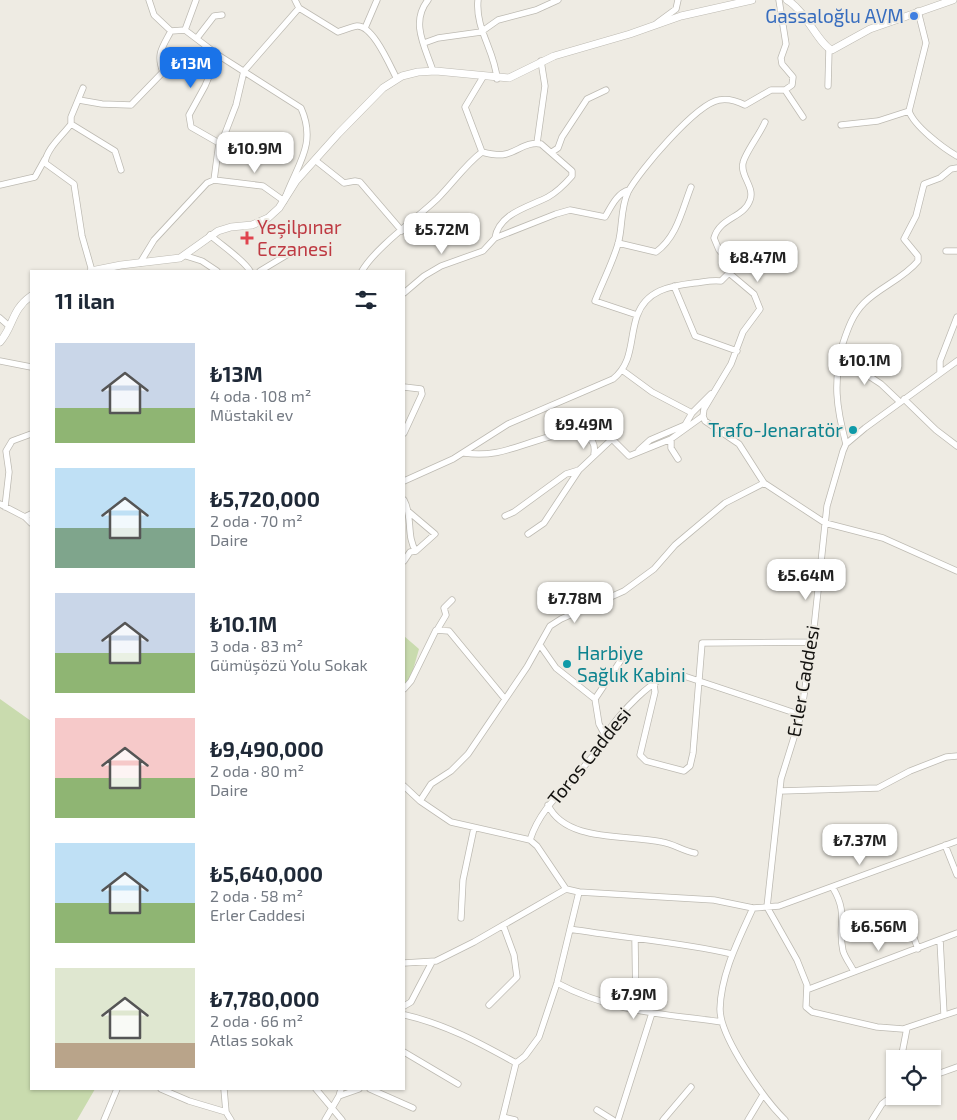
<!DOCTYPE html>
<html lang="tr">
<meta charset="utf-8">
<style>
:root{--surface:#fff;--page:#f6f6f7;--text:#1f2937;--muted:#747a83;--accent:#1a73e8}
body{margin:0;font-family:"Exo 2",sans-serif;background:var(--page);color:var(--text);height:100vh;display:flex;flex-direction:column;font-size:19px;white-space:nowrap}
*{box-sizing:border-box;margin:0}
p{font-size:16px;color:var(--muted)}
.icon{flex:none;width:28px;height:28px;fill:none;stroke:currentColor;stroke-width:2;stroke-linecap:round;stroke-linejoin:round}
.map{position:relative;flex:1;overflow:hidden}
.drawer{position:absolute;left:30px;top:270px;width:375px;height:820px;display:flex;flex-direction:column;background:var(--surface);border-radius:0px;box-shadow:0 1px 4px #0004}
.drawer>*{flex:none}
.fabs{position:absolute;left:886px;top:1050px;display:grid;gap:10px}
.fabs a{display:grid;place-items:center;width:55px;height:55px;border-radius:0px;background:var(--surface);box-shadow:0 1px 4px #0004;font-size:25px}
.price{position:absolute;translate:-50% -42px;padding:0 11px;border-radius:10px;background:#fff;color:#222;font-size:16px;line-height:32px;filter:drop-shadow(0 1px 2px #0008)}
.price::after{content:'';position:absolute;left:50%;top:30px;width:15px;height:11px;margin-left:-8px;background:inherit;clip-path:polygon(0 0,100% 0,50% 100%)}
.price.active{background:var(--accent);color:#fff}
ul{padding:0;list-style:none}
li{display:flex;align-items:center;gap:15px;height:125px;padding:0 25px}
li span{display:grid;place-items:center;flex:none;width:140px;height:100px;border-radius:0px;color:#555}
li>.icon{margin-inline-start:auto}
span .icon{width:60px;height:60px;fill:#fffc;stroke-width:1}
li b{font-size:21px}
h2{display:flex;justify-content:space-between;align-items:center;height:60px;padding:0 25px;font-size:21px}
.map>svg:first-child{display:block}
.green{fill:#c9dbae}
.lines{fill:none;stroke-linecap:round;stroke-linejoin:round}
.minor-casing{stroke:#bdbab2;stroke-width:7}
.major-casing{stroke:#bdbab2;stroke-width:8}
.minor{stroke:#fff;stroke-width:5.5}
.major{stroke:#fff;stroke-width:7}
.shop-dot{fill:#3f7fe0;stroke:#eeebe3;stroke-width:2}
.health-dot{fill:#e0444e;stroke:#eeebe3;stroke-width:2}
.culture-dot{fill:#0f9aa8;stroke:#eeebe3;stroke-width:2}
.labels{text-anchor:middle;stroke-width:4;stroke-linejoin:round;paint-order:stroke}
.shop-label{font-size:19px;fill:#366cbe;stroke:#eeebe3;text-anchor:end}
.health-label{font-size:19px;fill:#be3a42;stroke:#eeebe3;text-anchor:start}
.culture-label{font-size:19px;fill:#0d838f;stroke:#eeebe3;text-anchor:end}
.street-label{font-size:19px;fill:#141310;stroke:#eeebe3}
</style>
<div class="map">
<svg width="957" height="1120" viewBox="0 0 957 1120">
<rect width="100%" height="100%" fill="#eeebe3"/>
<path class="green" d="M404,636L419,649L411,677L404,685Z
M0,699L31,721V1089H95L77,1120H0Z"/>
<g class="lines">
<g class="minor-casing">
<path id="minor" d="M149,0L154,15L171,31L185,30L218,55L301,108C318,146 295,167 284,201L263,186L214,180
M295,0L299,8L338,32C344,30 351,27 357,26C373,25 390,66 397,79
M428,0C410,22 425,47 433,71
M478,0C475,29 495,51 497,79
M918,11L926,43L909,111C914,126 943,148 957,156
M657,23L676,9L678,0
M365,28L377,0
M185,30L196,0
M197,38L214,16L222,15
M424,43L438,38L481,32L498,20L536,10L558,0
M828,86L829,49
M83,88L71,117V124C63,135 46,149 45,163L74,184L82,236L92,271
M785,90L803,117
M79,100L102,104L131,105L163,72C156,54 162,48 171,31
M71,124L115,151L121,170
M841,125L878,121L909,111
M219,143L224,136L236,105L244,71L299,8
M537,143L545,86L541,61
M482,152L465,107L483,77
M552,152L558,148L562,137L587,99L606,90
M315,160L344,183L355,181L360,182L402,231
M0,185L35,177L45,159
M210,235C221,245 244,260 250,271
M618,243L656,252C677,237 682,210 691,187
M946,251H957
M186,256L202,261L217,271
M140,263L154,240L207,183L214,180L219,143L191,127L189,115L205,86L218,55
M260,271L290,253
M362,271C376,247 416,219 437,199C453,183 465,165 482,152C490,154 498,156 506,154C518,151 528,141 541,144L572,171V176C565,184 557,192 548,197C529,207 499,213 495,238
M729,273L730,262L719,250L714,238C720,217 744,218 750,200C755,187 740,176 743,163C745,153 760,134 765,122
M674,286L695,336L737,351
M404,293L424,276L441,266L483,251L495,238L556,214L570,210L605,217C611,207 617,193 629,190
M637,315L595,301C602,283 612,264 618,244C623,227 620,209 628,192C639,171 696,104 719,100C728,98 737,101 745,105L771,90H785L792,85L793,77L782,64L781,58L786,44L779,0
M0,318L9,326
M840,357L881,384L900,402
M0,361L31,367
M622,370L652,392L692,413
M940,373V361L957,317
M404,387L421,389L422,394L404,433
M904,399L936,430L957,446
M671,439V448L678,459
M846,444C836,406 833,382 843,343C848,328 853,314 864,303C880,287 903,279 918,261V256L904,239L916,216L924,184L940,178L951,169L957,168
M639,450L650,440L685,425L692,413L711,394
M464,453C498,458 518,445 549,437C559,435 570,434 580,432C590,438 596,441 594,454
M404,481L453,459L508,424L613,379C634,362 629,339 637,316C646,290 670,286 694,283C704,282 710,280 721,281L729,273L754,294L760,309L743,332L731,364L704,409L703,416
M404,500C413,516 406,537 416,551
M0,504L25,517L31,514
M5,507L9,472L6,451L12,441L31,434
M505,516L514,512L566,474L579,470L612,439L629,456L671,439L703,416L705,421L739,444L764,483L825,523L883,538L957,571
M25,517L31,523
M528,534L544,523L579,470
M404,561L410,552L416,551L435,534L409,512
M437,630L446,615L444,608L452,600
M540,645L556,668L595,699L599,724L605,735
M654,684L655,692L640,755L646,761L684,771L690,766L693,753L702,643L812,642
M404,689L411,681L436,630L449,631L505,699
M595,699L621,660
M404,786L420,801L451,822L530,840L537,846L566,889L579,892L714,900L753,908L779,906L957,841
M780,791L878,788L910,771L946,757L957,756
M420,801L431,784L451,771L468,754L527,667L550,626L561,619L624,591L654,569L675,545L725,503L764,483
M548,805C566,843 627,834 662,842C674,844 683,851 695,853
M530,840C541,805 570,785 592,757C598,750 601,742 606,734C618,716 655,673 678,674L801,715
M945,845L957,875
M833,888C849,915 837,925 843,951C845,958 851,965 854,972
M767,907L781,779L801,715L814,628L827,506L843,451L846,444L865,428L957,361
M767,907L797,960L807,985L806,1007L812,1012L877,1027L903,1029L957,1011
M753,908C739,939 721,973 720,1009C720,1038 765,1100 785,1120
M461,918L463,880L474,828
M907,919L918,949
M570,929C624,938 679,942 732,954
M635,940L636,1010
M940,940L944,1014
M404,963L436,961L474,942L566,889
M557,983C611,1012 664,1014 722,1022
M809,989L957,933
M489,1005L517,977L514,955L503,925
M404,1006L411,1002L432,962
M405,1015C445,1024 480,1043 516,1063
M404,1052L458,1084
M901,1059L907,1028
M932,1076L957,1067
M161,1089L189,1101L226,1112
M224,1089L226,1112L231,1120
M316,1089L342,1120
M370,1089L413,1108
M339,1096L359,1089
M597,1110L613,1120
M503,1117L515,1120
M104,1120L117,1089
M325,1120L339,1096L341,1089
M502,1120L516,1063L525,1056L539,1037L557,983L579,892
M618,1120L652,1013
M663,1120L691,1087
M748,1120L763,1095
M872,1120L882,1104L895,1094"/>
</g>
<g class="major-casing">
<path id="major" d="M787,0C806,11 819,45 832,50L870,29L953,0
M91,271L121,265L180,258L218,231L231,227L252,225L268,218L279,208L296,181L338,134L383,88L402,76L418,72L436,71L509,78L554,56L630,34L681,16L752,0
M0,342C14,326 11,310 31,296"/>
</g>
<use href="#minor" class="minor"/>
<use href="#major" class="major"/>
</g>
<circle class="shop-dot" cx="914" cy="16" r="5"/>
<path class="health-dot" d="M244.5 230.5h5v5h5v5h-5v5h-5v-5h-5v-5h5z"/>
<g class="culture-dot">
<circle cx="853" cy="430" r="5"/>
<circle cx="567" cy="664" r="5"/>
</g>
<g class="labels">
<g class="shop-label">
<text x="904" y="23">Gassaloğlu AVM</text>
</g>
<g class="health-label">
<text x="257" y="234">Yeşilpınar<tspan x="257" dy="22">Eczanesi</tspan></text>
</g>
<g class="culture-label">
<text x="843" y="437">Trafo-Jenaratör</text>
<text x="577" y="660" text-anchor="start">Harbiye<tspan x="577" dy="22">Sağlık Kabini</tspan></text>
</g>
<g class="street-label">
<text transform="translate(803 681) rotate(-80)" y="7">Erler Caddesi</text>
<text transform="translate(589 756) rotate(-51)" y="7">Toros Caddesi</text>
</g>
</g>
</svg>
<div class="fabs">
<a><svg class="icon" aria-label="locate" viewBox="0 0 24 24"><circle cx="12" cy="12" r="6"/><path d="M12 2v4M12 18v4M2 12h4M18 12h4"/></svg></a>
</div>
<b class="price active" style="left:191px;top:89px">₺13M</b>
<b class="price" style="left:255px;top:174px">₺10.9M</b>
<b class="price" style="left:442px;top:255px">₺5.72M</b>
<b class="price" style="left:758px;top:283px">₺8.47M</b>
<b class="price" style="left:865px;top:386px">₺10.1M</b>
<b class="price" style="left:584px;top:450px">₺9.49M</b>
<b class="price" style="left:806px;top:601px">₺5.64M</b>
<b class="price" style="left:575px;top:624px">₺7.78M</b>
<b class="price" style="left:860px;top:866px">₺7.37M</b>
<b class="price" style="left:879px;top:952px">₺6.56M</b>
<b class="price" style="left:634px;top:1020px">₺7.9M</b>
<section class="drawer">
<h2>11 ilan<svg class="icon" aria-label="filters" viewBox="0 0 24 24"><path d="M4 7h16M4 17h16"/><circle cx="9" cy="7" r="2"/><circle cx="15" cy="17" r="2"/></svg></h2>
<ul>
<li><span style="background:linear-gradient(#c9d6e8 65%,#8fb573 0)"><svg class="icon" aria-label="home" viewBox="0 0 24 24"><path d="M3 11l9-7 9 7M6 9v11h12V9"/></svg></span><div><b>₺13M</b><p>4 oda · 108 m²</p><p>Müstakil ev</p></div></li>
<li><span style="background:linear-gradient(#bfe0f5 60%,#7fa58c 0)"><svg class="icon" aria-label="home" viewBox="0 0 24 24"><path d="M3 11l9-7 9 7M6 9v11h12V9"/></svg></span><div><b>₺5,720,000</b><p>2 oda · 70 m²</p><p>Daire</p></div></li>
<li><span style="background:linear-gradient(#c9d6e8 60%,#8fb573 0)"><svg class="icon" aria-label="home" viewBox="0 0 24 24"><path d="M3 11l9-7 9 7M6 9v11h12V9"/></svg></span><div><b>₺10.1M</b><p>3 oda · 83 m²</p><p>Gümüşözü Yolu Sokak</p></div></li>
<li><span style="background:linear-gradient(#f6c9c9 60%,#8fb573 0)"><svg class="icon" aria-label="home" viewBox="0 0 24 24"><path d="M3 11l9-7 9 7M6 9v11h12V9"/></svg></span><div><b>₺9,490,000</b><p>2 oda · 80 m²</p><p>Daire</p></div></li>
<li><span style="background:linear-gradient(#bfe0f5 60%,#8fb573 0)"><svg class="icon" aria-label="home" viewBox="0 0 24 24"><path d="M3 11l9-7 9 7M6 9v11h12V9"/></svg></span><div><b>₺5,640,000</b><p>2 oda · 58 m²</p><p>Erler Caddesi</p></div></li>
<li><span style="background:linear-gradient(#dfe7d0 75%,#b9a48a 0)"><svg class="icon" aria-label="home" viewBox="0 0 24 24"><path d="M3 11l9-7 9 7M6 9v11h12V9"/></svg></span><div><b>₺7,780,000</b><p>2 oda · 66 m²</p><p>Atlas sokak</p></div></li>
</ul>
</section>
</div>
